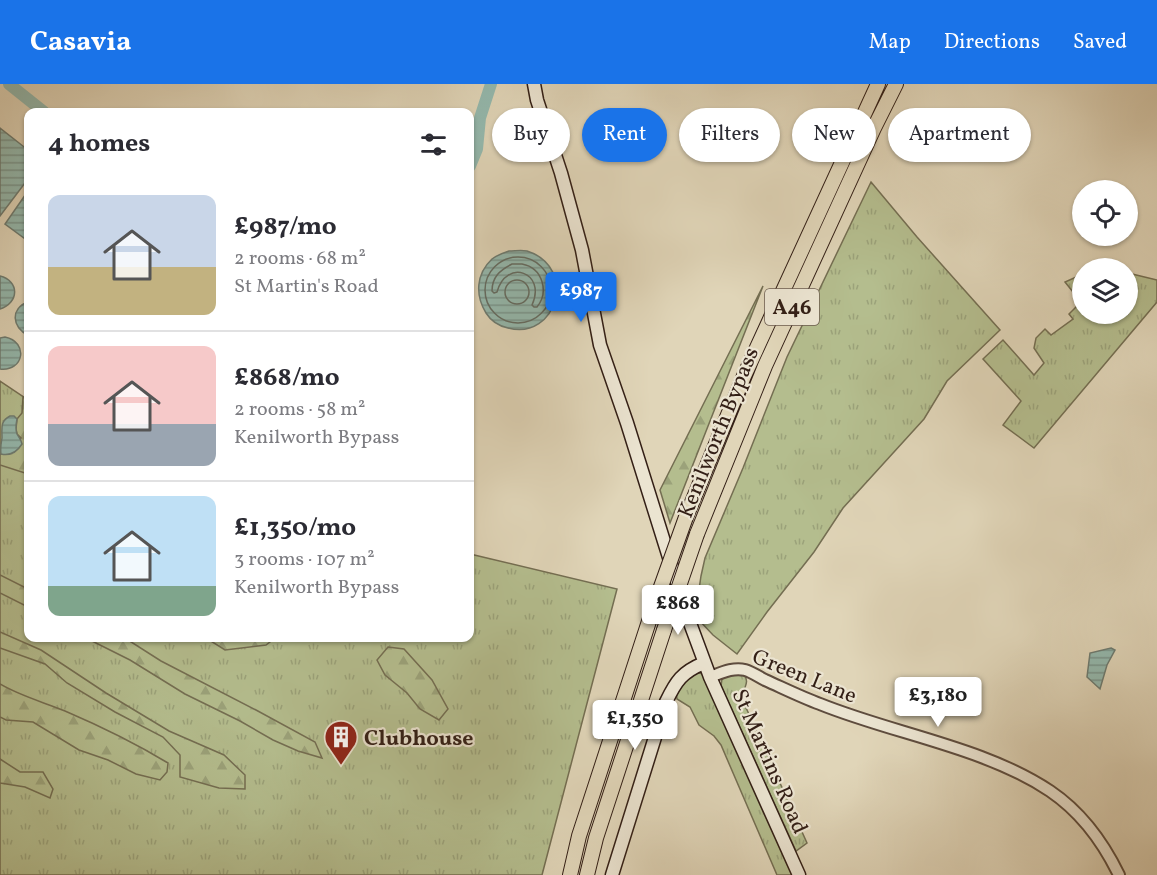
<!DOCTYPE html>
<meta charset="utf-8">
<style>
:root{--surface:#fff;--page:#f2f2f3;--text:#2b2b33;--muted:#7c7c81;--line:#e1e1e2;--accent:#1a73e8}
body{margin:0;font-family:Vollkorn,serif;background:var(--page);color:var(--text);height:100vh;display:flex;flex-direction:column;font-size:22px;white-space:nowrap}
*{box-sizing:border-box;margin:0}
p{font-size:20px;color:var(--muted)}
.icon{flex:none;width:33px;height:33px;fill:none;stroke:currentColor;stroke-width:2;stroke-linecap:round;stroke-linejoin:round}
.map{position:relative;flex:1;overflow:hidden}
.drawer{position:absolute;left:24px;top:24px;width:450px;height:534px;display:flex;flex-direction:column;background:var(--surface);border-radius:12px;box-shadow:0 2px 4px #0004}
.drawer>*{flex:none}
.top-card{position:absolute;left:492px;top:24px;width:570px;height:54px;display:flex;gap:12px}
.tools{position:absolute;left:1072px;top:96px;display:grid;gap:12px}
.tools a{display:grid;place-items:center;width:66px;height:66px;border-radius:50%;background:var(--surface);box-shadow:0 2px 4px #0004;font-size:30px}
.price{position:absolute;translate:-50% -51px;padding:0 14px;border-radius:6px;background:#fff;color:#222;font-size:20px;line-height:39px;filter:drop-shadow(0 2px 3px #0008)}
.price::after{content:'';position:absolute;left:50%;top:36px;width:18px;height:14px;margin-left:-9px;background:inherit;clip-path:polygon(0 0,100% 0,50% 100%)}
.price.on{background:var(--accent);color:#fff}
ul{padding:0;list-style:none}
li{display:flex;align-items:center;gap:18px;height:150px;padding:0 24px}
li+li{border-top:2px solid var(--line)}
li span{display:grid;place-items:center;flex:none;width:168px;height:120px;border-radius:12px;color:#555}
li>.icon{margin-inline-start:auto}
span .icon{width:72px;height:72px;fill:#fffc;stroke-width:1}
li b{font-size:26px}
h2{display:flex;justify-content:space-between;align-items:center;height:72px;padding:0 24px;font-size:26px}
.pill{padding:0 21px;border-radius:27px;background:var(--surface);box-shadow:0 2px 4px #0004;font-size:21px;line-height:54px}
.pill.on{background:var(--accent);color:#fff}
header{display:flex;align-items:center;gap:36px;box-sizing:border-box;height:84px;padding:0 30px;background:var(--accent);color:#fff}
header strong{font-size:28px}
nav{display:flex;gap:33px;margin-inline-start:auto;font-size:21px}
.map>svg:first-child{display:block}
.grass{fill:url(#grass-tufts);stroke:#746e52;stroke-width:1.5}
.forest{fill:url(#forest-firs);stroke:#746e52;stroke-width:1.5}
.water{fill:url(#water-rules);stroke:#6d7b71;stroke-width:1.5}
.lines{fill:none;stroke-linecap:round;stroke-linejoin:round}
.shore{stroke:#646c62;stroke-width:1.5}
.river{stroke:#94b9ae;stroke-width:12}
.tertiary-casing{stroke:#5e4c3e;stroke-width:14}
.secondary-casing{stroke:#331f16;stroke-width:15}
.trunk-casing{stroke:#331f16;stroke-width:16}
.tertiary{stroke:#ebe4d1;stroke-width:10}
.secondary{stroke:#ebe4d1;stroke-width:12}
.trunk{stroke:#e0d5b8;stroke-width:14}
.trunk-bridge-casing{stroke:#331f16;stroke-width:16;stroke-linecap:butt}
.trunk-bridge{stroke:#e0d5b8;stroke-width:14}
.labels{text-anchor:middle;stroke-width:4.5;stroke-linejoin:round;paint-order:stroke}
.shield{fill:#ebe4d1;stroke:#6a5a4e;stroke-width:1.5}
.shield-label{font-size:21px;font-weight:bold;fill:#331f16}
.street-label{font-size:22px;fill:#331f16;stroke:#ebe4d1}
.poi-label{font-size:22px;font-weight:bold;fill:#331f16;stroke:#ebe4d1;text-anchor:start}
</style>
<header>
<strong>Casavia</strong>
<nav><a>Map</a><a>Directions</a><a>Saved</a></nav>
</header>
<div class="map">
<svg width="1157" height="791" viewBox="0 0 1157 791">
<defs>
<pattern id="grass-tufts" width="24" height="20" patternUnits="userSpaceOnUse" patternTransform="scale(1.5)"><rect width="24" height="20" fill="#b4bd8e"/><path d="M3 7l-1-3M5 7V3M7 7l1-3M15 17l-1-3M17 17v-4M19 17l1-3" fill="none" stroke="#9ba27a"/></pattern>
<pattern id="forest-firs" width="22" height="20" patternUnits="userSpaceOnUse" patternTransform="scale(1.5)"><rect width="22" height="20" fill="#b4bd8e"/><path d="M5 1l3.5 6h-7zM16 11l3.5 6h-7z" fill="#9ba27a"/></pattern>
<pattern id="water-rules" width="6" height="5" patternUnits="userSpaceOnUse" patternTransform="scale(1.5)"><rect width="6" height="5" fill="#94b9ae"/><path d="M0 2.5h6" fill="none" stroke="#79968d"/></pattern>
</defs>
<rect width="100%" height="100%" fill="#e0d5b8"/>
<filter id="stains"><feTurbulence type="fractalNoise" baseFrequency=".00333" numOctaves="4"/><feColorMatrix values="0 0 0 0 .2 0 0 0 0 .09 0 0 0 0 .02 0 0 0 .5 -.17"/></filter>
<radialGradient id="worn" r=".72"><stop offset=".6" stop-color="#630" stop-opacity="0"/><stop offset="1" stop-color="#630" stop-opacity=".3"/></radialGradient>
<path class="grass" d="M871,98L917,153L1000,246L947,297L924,335L843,424L814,468L767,528L737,570L713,551L697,534V519L701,492L705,474L743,384L787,273Z
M1128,189L1157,196V218L1034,364L1003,341L1021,317L983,275L1003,256L1034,291L1044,279L1034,264L1036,254L1045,245L1051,251L1073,235L1069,230L1081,218L1065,198L1083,190V230H1128Z
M0,297L28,316V554H470V470L617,505L542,791H0Z
M695,588L703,590L795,791H777L721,661L714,652L699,641L690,623L677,615L676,607Z
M730,590H744C751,600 741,605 743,617L807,759L796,767L721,602L722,595Z"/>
<path class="forest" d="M763,202L670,439L660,406Z
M23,313L28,316V390L0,381V368L1,370L21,354L17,350L16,345L17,335L22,329Z
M0,491L28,505V523L0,509Z
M0,548L41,566L106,609L169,647L224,671L245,691V705L219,704L180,693V671L163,653L115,628L67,599L45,580L0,564Z
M86,554H125L161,577L256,626L315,658L322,674L298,667L273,656L240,637L185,610L130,576Z
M206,554H275L266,561L225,566Z
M388,563L404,565L432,596L448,625L439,636L420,625L407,609L385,591L377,576Z
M0,600C20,612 43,618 65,627C100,642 135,659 168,679L167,688L160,696L136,690L108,676L79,666L33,638L6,636L0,633Z
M0,675L20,688H43L53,705L50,714L25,703L0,699Z"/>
<path class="water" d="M0,44L28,66V95L0,132Z
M28,107V157L5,140Z
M509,167C515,167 521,166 527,167C578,183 557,257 508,244C499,242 491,237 486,229C475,211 476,190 492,175C497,171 503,169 509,167Z
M0,192C20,197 19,219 0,225Z
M28,218V251C12,244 10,224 28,218Z
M5,253C29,258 24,288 0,285V254Z
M10,332H14L17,335C16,340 15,345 17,350C19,354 21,355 22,360C17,368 10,372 1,370C0,364 1,360 2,354C2,344 0,337 10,332Z
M1111,564L1115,566L1107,581L1100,605L1087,593L1090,569Z"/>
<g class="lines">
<path class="shore" d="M485 206a33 33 0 1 1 66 0a33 33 0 1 1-66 0Z
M512,180C516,180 519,180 522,180C543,184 549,208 537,223H534L532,221C547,188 506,174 497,208L494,209L492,207C492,193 500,186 512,180Z
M505 208a12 12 0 1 1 24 0a12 12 0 1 1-24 0Z"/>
<path class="river" d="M9,0L44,28
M470,82L477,65L480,34L491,0"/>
<g class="tertiary-casing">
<path id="tertiary" d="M710,593C721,589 733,583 745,586C752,588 759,593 765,596C783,604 801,613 820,620C894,650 984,663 1050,707C1081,728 1103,758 1119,791"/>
</g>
<g class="secondary-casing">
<path id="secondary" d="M534,0L537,16L561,89L582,166L600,261L627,339L687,531L710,593L799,791
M612,791L666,618C676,597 682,588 704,579"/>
</g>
<g class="trunk-casing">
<path id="trunk" d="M686,433L744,292L878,0
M697,450L765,282L874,44L896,0
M570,791L579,752L653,525
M587,791L596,754L664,546"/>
</g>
<use href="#tertiary" class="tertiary"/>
<use href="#secondary" class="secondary"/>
<use href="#trunk" class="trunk"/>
<g class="trunk-bridge-casing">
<path id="trunk-bridge" d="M653,525L686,433
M664,546L697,450"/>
</g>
<use href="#trunk-bridge" class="trunk-bridge"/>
</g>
<defs>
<g id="building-pin" transform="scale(1.725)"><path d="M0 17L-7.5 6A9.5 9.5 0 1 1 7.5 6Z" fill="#8f2418" stroke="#ebe4d1"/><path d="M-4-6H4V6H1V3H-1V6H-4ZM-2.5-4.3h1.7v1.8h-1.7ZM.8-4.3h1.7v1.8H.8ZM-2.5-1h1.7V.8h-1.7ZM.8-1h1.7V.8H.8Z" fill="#fff"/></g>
</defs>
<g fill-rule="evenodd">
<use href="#building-pin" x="341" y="653"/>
</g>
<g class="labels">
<rect class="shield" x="765" y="205" width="54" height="36" rx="4.5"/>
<g class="shield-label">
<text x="792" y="230">A46</text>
</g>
<g class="street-label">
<text transform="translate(717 348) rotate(-68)" y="8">Kenilworth Bypass</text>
<text transform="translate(805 591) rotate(22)" y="8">Green Lane</text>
<text transform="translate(771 677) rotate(66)" y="8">St Martins Road</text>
</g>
<g class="poi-label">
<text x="364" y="661">Clubhouse</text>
</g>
</g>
<rect width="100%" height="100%" filter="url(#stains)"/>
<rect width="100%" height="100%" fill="url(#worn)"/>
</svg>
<div class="tools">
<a><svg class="icon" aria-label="locate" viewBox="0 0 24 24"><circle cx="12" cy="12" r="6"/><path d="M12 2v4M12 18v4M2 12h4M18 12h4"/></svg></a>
<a><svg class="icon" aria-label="layers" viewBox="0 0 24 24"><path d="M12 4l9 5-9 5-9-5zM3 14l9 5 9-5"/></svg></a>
</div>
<b class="price on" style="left:581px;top:239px">£987</b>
<b class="price" style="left:678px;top:552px">£868</b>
<b class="price" style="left:938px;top:644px">£3,180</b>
<b class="price" style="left:635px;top:667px">£1,350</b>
<div class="top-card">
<a class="pill">Buy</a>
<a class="pill on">Rent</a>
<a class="pill">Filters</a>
<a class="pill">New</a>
<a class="pill">Apartment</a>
</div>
<section class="drawer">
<h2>4 homes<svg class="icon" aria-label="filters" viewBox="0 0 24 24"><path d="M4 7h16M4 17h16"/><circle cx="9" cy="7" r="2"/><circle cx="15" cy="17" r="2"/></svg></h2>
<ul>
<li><span style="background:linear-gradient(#c9d6e8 60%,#c2b280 0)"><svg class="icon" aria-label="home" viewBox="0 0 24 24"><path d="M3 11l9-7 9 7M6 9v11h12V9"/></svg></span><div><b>£987/mo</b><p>2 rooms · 68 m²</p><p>St Martin's Road</p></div></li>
<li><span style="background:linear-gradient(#f6c9c9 65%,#9aa5b1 0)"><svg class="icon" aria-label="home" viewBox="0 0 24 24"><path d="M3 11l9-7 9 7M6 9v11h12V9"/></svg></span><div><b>£868/mo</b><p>2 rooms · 58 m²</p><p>Kenilworth Bypass</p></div></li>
<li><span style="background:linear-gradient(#bfe0f5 75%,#7fa58c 0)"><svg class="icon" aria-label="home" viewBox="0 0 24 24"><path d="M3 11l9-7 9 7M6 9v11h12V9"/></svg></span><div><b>£1,350/mo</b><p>3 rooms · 107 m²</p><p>Kenilworth Bypass</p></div></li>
</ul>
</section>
</div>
